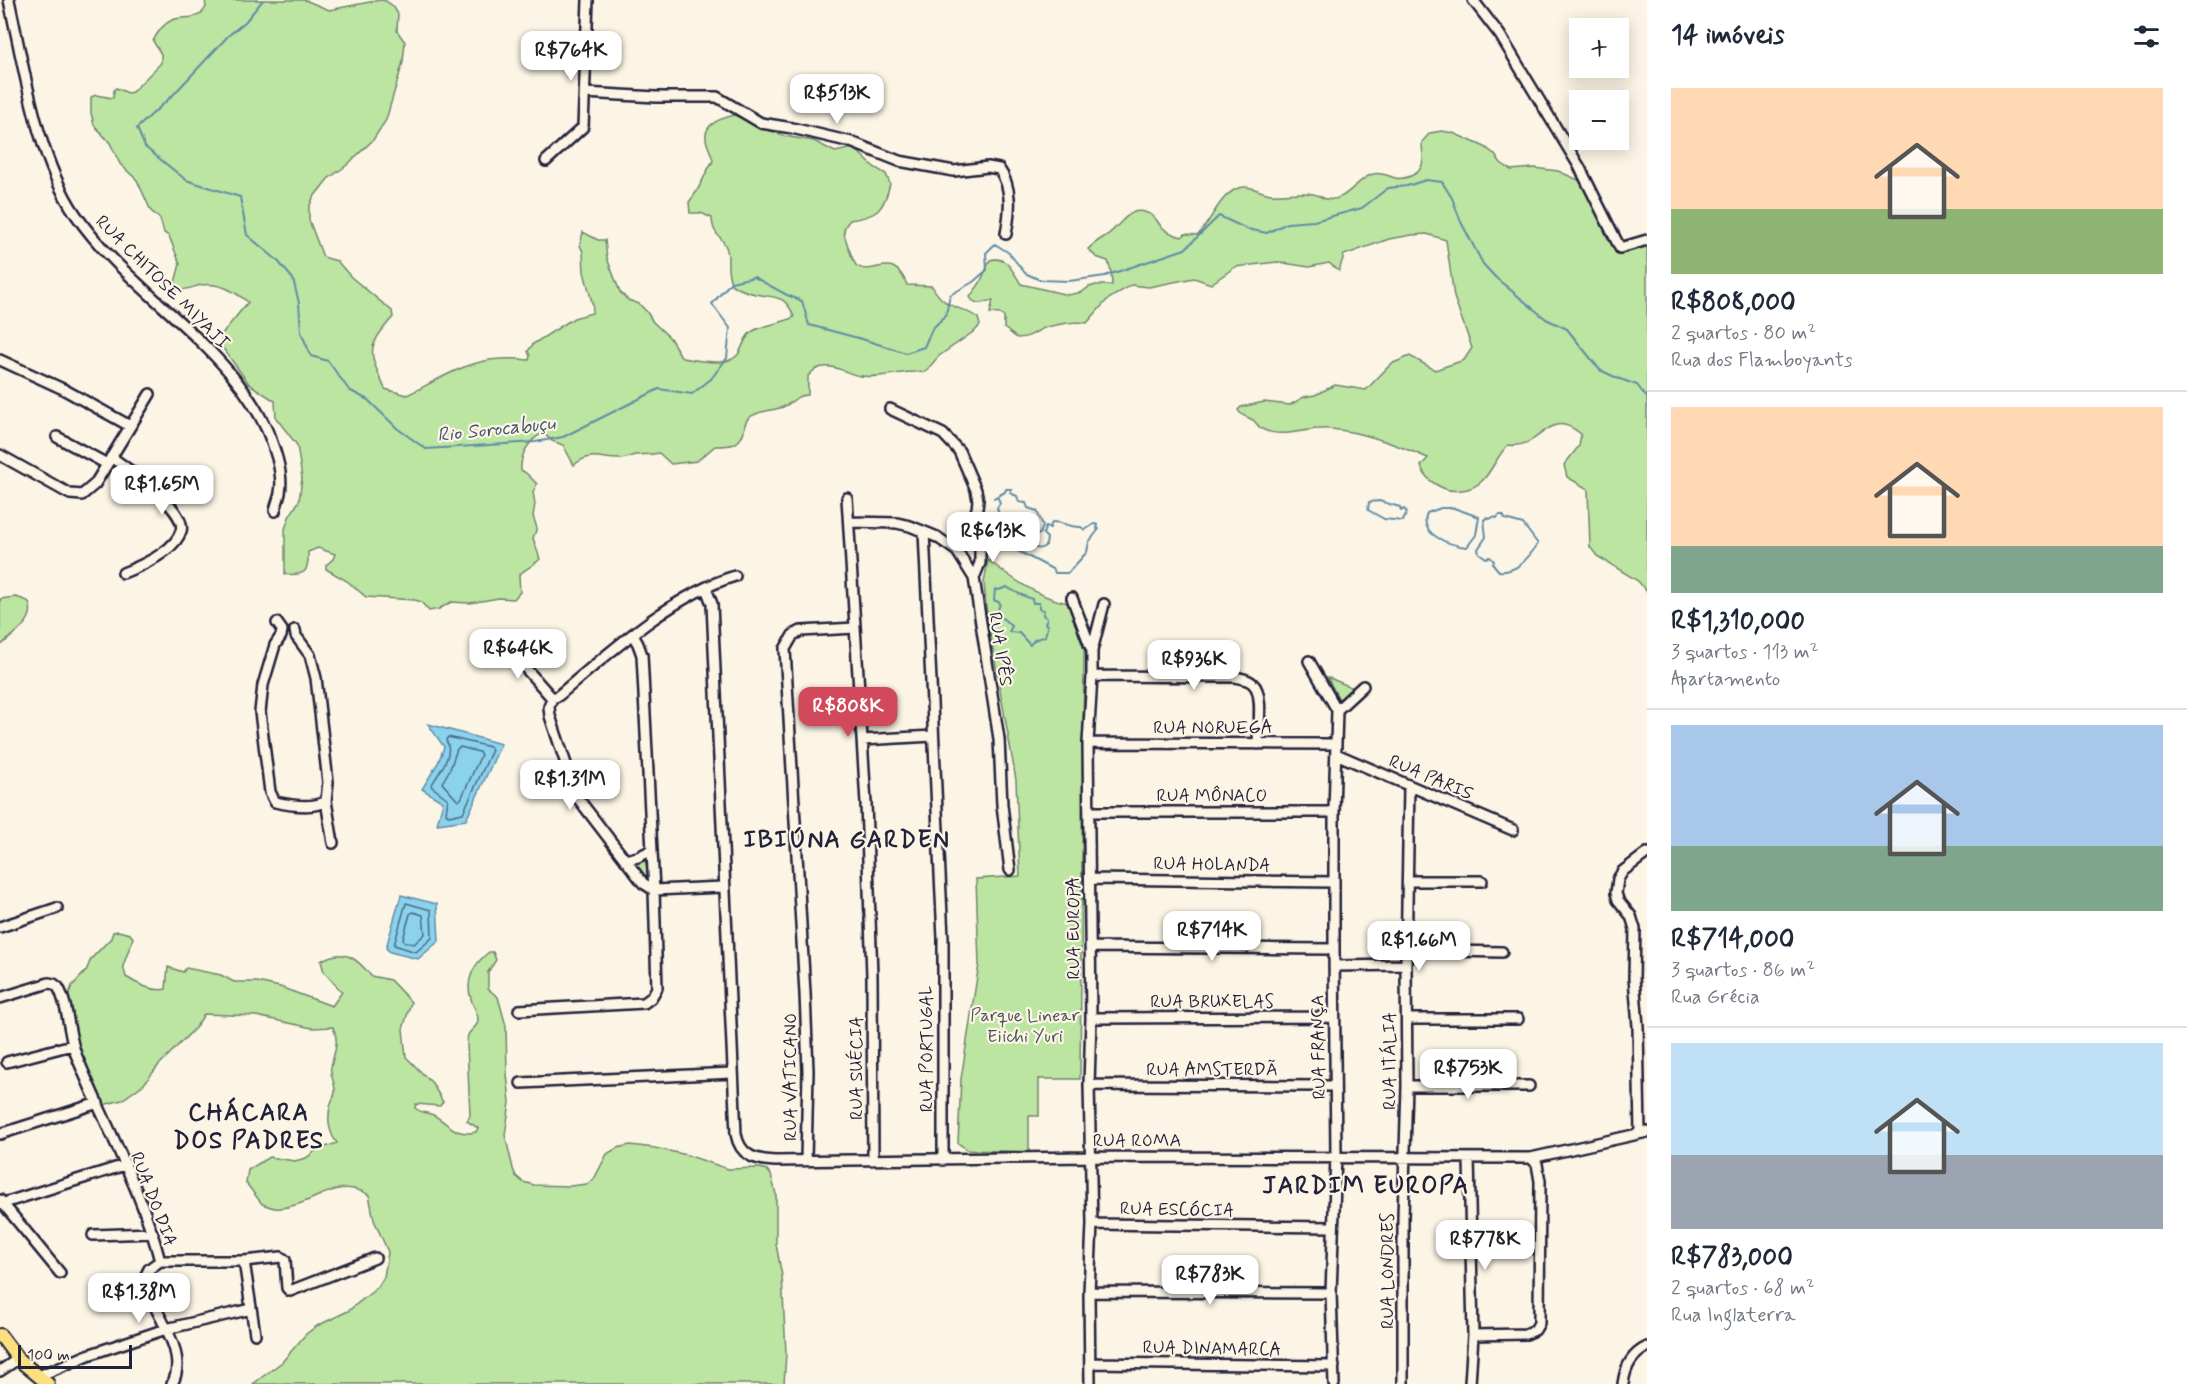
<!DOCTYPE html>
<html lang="pt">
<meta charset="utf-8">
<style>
:root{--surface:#fff;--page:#f2f2f3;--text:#1f2937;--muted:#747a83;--line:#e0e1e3;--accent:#d1495b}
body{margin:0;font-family:Mynerve,sans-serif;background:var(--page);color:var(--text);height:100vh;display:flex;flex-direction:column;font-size:22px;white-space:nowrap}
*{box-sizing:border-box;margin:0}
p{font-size:20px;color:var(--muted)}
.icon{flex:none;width:33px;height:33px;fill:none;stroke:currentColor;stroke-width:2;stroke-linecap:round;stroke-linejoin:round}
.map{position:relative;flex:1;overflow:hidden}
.sheet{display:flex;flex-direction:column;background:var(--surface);width:540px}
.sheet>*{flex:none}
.controls{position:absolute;left:1569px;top:18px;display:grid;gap:12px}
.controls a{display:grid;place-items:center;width:60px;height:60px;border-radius:0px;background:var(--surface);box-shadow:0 3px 15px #0003;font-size:30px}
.scale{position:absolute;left:18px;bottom:15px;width:114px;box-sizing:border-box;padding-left:6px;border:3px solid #22223b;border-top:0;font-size:16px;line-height:21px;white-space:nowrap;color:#22223b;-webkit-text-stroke:4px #fcf5e5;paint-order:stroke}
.price{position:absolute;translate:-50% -51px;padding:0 14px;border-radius:12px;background:#fff;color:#222;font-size:20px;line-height:39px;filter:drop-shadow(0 2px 3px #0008)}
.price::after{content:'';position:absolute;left:50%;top:36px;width:18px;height:14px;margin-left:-9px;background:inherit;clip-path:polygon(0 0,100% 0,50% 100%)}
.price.on{background:var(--accent);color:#fff}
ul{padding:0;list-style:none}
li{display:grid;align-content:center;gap:12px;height:318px;padding:0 24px}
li+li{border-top:2px solid var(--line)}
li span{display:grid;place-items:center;height:186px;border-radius:0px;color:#555}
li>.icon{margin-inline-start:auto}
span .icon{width:108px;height:108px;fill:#fffc;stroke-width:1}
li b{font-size:26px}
h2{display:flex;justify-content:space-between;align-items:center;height:72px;padding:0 24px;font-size:26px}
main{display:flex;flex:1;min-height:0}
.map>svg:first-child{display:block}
.green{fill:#bce5a1;stroke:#6f846e;stroke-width:1.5}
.water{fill:#8bd2ed;stroke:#618ca6;stroke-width:1.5}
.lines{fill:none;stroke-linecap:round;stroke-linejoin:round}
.shore{stroke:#4c6882;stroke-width:1.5}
.stream{stroke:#618ca6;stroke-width:2}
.minor-casing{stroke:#22223b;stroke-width:14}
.major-casing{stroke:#22223b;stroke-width:16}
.minor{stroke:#fcf5e5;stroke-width:9}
.major{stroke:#fce080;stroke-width:12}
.labels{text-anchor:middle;stroke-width:4.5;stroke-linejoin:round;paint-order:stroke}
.street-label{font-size:18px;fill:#22223b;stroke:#fcf5e5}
.park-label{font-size:18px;fill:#485354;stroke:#fcf5e5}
.water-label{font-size:20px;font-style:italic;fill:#425770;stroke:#fcf5e5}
.district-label{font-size:24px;font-weight:bold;letter-spacing:1.5px;fill:#22223b;stroke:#fcf5e5}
</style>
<main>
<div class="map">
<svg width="1647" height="1384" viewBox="0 0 1647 1384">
<rect width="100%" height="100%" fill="#fcf5e5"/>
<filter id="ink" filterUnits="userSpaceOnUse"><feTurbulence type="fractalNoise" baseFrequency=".0167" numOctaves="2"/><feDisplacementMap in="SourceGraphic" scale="12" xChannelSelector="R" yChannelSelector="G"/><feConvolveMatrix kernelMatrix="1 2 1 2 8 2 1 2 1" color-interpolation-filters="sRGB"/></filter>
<g filter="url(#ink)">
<path class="green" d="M205,0H305L329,10L380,0L386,1L393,6L398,14L397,31L405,42L403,62L386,120L373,140L347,165L328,179L313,198L309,208V220L323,257L337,261L351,277L392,311L393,317C365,349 369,352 385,389L407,395C436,381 468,360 500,359C510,358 520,359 529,360L530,356L528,351L533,344L574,318L592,313L593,306L584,272L583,252L580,245L583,232L598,240H605L607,258L620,292L628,300L639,304L647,312L653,322L670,338L682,358C698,360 732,369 740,351C744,343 746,335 753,331C766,324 781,324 794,317C786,294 775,298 755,294C747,292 739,289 732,285C724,268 731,258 726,247C721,234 713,237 712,218L701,213H690L689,202C700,190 704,174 713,161C712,153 706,145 706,138C704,123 723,118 734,115L784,136L814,141L835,152L854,148L874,167L886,174L890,184C883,212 877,216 850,220C846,224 844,227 844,232C844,236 854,265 857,266C869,274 882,262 893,267C901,271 904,278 907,285L932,286C946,311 959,304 978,318L980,325L976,330L939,356L925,372C902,370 881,379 860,376C847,374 837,365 824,367C817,367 813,371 808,376V395C794,395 794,403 783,407C772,411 754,411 747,420C744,424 745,429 743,434C738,447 727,446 715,446L697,461L671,464L659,453C651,455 644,454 635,455C630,456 626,459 621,459C601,460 592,450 574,465L563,445L552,441L543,433C529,440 520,454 521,470L526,473L537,484L533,492L535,504L533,516L537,528L533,538L540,559C533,566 525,569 519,575L520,592L514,599L499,598L470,603L451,602L439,609L429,611L421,602L415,600L366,597L347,581L326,569V565L333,559L335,554L318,548L308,552C309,572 305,576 285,574V529L289,517L299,501L302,478L297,445L276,418L275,401L249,384L222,347L221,335L248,302C234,291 219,282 201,285C190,288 184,291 173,290L180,264L169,236L164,233L160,219L151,211L137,180L120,164L110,143L94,125L91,113V97L96,95L113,98L114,90L116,88L128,93L132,92L161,63V54L153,41C157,33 163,24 172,20C185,15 198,22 206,7Z
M1442,131L1453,133L1485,147L1494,154L1501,163L1511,170L1534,168L1558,171L1583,182L1619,248L1647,240V592L1638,581L1597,556L1590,547L1588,489L1567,477L1564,465L1579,446L1581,434C1546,406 1543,450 1508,445C1491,462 1489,487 1462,490C1456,491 1449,491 1443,488C1432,483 1425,478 1421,466L1428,458C1397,445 1364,432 1331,429C1308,426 1284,440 1262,429C1258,427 1257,423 1253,420C1246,416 1242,417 1238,410L1241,407L1264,402L1290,405L1304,397L1315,395L1335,385L1366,390L1391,364L1410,356L1435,370L1464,360L1472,348L1454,297L1446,240L1427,234L1412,235L1389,239L1344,255L1339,271L1329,263L1309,267L1277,262L1243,266L1235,267L1211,284L1194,278L1149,287L1131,285L1107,300L1087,323C1075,321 1057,324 1044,328C1032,333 1033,337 1017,338L1004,328V317L1000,314L990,313L993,300C985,302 975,307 970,297L980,283L990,260C1007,255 1013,272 1021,284L1068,295L1082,292L1089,287L1096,285H1112L1111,272L1108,261L1096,257L1088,249C1094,243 1099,240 1107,235C1122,225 1130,201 1153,216C1157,219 1158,224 1162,227C1168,233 1174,235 1182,237L1185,234L1198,235C1211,221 1219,197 1236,189C1250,183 1259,193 1272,194C1285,195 1300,191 1313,194C1318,194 1321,198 1326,199C1346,203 1356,179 1373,174C1381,172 1388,176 1395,178C1404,180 1419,175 1422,165C1424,158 1422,149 1422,142L1430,133Z
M988,560C1013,579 1037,597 1068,603L1084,650L1080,1079H1039V1116H1029V1152L968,1150L958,1143L961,1079L979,964L976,879L1020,876L1016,780L987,616L984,583Z
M16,597L28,601C39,620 12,635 0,646V599Z
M1327,677L1351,687L1350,692L1340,701Z
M645,859L648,875L645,877L635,865L636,863Z
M118,931L130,934L133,938L123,966L126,977C137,984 153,992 166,989L168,967L183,972L186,968L221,975L234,982H257L280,987L332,1006L342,992L324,972L321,961C343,947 357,958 371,976L390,980L411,1002L403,1029L406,1057L432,1083L443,1102L440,1106L416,1104L415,1108C421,1113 426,1112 433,1115C448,1122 454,1137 476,1132L478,1128L467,1121L470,1115L467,1045C467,1042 467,1038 468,1035C471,1029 478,1027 478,1020C478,1013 474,1008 472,1002C464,982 473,964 489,952H493L496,960L488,972V989L498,997L506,1026L507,1074L510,1102L505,1135L513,1169L516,1176L523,1182L534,1185L570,1186L587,1184L594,1179L607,1154L617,1148L630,1145L655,1148L687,1155L728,1169L760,1168L767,1170L771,1175L776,1194V1244L782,1276L786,1353L784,1384H253L282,1362L306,1334L317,1326L348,1311L378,1287L384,1277L388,1252L374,1220L369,1195C336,1175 313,1206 280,1208C275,1209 267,1206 262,1204L246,1183L248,1170L269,1157L295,1161L306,1158L317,1150L337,1143C328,1132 327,1116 331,1103C333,1098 336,1094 335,1090C335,1082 329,1074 331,1067C334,1052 340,1042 333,1027L312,1028L256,1016L204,1014L196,1027L158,1066L144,1084L122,1100L99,1106L68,1023L67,999L72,986L86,971L91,959L111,938L113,932Z"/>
<path class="water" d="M428,724L501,744L466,820L437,824L443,802L422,789L438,763L444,747Z
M401,895L437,904L439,941L418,959L390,952L386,948Z"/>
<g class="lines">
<path class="shore" d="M448,737L490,747L492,750L463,813L449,816L446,813L448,799L431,786C438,773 455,755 446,740Z
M460,747L479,752L481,755L461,799L458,801L442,783L450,769L457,749Z
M406,903L431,910L432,938L416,952L394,945Z
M413,912L423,915L425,934L414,944L405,942L403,939L410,914Z"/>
<path class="stream" d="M263,0L245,22L229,35L173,95L137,128L145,147L186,180L240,197L247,235L277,260L293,279L299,303L301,332L311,356L328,361L349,390L368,400L398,429L426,449L535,442L563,437L659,389L692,394L711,379L727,358L730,328L712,304L731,282L754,277L787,295L802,301L809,325L862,339L906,353L924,347L932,329L946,315L950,295L973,282L987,270L986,253L995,244L1009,253L1025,273L1040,280L1069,281L1105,276L1185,249L1219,216L1247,229L1267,233L1287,223L1314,221L1362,208L1388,188L1407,186L1426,180L1442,182L1452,198L1461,222L1483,264L1496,278L1546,319L1567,329L1600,370L1617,378L1637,385L1647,398
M1006,489H1012L1010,493L1017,496L1019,502L1026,503L1028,508L1037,511L1043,526L1040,534L1034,535C1028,546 1038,553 1046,545L1047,538L1043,534L1046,526L1050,528L1052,522C1064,522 1068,527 1081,527L1085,530L1094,524L1098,525L1097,529H1099L1089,542L1087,552L1068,573H1055L1054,570L1018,551L999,535L1005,530L999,519L995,520L994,517L999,514L997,508L1000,503L998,498H994L1005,492Z
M1379,501L1400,507L1401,511L1404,509L1407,512L1403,521L1384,519L1368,510L1369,502Z
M1441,508H1454L1479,517L1476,535L1467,547C1450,545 1418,535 1427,513Z
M1499,515H1503L1505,519L1523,524L1538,544C1528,558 1517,573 1499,571L1493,564L1494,561L1490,557L1486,558L1479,553L1478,549L1486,537L1484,520L1487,517L1490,519L1493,517L1497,518Z
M1007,587C1014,592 1024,596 1032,599L1033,603H1039V609L1044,610L1043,615L1047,618L1045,624L1048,625L1045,636L1034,640L1030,645L1019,633L1009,632L1012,626L997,614L1000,603L994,600L995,589L999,590Z"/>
<g class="minor-casing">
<path id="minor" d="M9,0C24,68 37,158 76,215C134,300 249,354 277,458C280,469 282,482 280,493C279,499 276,505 275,511
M1473,0L1500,35L1579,166L1620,248L1647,240
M585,93L656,97H717L761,123L792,128L851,142L899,161L954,171L988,167L999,169C1013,188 1010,212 1006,234
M546,161L583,127L588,0
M0,360L63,389L130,426
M890,409L943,434L959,451L976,490L978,500L977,509L968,531
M57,437L107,464
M0,455L70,494L82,495L95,484L150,394
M111,457C127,468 188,510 181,531C175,551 141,566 123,573
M847,498L866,803L872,976L873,1160
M850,522L897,523L910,526L937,537L957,551L974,578L999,739L1002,805L1010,870
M924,532L943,938V1160
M974,578L980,563V542
M706,588L712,604L736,1134C740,1156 755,1160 775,1161L1090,1157L1531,1158L1647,1132
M1072,598L1092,651
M277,623L282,630L281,636L275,645L263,685L260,712L270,792L275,802C289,805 314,809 326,801
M295,630L296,636L310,655L316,678L328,782L326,801L333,843
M505,645L552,698
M1309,661L1337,710L1334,812V949L1336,1156L1331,1293L1334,1384
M1092,676L1236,677C1242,679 1249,679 1253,684C1264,693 1258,730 1258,744
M1337,710L1363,686
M862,740L933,736
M1088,743L1336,744
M1336,754L1513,830
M1089,812H1334
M625,860L638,857L652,850
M1090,879L1334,882
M1408,881H1482
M723,887L654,890L643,883L577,797L550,716L549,707L552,698L558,696C608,654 672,595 735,576
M0,927L57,908
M1090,947L1334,949
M1406,950L1502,952
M1334,966L1406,965
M0,998L49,983L54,984L58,987C69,1005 68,1037 77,1057C105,1125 142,1190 160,1261H244L281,1257L285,1260L287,1288L290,1291L375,1258
M519,1010L644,1003L651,998L657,988L654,890L642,655L638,644L633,635
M1091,1018L1334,1017
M1408,1019H1518
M7,1062L72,1045
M521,1083L732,1073
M1089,1085L1334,1086
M1407,1086H1529
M1640,1133L1638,1026L1634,978L1635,929L1631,916L1618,900L1616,893L1618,879L1623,871L1647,853
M0,1134L98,1103
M1469,1158L1473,1335L1470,1384
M806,1161L808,1071L805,993L785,649L793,635L801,631L855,628
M0,1200L60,1273
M4,1203L125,1165
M1092,1224L1333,1227
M93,1235L153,1233
M160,1261L149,1269L144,1279C150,1310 191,1351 172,1384
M244,1261L255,1334
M1089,1292L1331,1293
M1473,1335L1526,1334L1535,1330L1539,1323L1540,1181L1537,1164L1531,1158
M1090,1363L1334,1366
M0,1371L18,1359
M39,1376L88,1355L166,1329L251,1309
M1090,1384L1089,1292L1092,1224L1089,1085L1091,1018L1088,743L1092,676V651L1104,604
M1403,1384V1217L1407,1086L1406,965L1409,785
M1623,1384C1625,1367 1632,1354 1647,1347"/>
</g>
<g class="major-casing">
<path id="major" d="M0,1335L18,1359L48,1384"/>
</g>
<use href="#minor" class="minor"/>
<use href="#major" class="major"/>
</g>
</g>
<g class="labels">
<g class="street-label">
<text transform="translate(163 282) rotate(45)" y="6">RUA CHITOSE MIYAJI</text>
<text transform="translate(1001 649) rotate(81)" y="6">RUA IPÊS</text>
<text x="1213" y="733">RUA NORUEGA</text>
<text transform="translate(1431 777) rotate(23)" y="6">RUA PARIS</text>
<text x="1212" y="801">RUA MÔNACO</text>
<text transform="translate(1212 864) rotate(1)" y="6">RUA HOLANDA</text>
<text transform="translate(1073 928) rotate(-90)" y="6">RUA EUROPA</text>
<text x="1212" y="1007">RUA BRUXELAS</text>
<text transform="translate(1318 1047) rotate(-91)" y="6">RUA FRANÇA</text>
<text transform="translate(926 1049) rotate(-90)" y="6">RUA PORTUGAL</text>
<text transform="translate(1389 1061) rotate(-90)" y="6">RUA ITÁLIA</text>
<text transform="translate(856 1068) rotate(-90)" y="6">RUA SUÉCIA</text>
<text x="1212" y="1075">RUA AMSTERDÃ</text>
<text transform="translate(790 1077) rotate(-90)" y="6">RUA VATICANO</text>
<text x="1137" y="1146">RUA ROMA</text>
<text transform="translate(154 1199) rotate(69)" y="6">RUA DO DIA</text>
<text transform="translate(1177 1209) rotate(1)" y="6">RUA ESCÓCIA</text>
<text transform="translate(1387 1271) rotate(-90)" y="6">RUA LONDRES</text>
<text transform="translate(1212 1348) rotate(1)" y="6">RUA DINAMARCA</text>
</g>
<g class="park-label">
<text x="1025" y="1021">Parque Linear<tspan x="1025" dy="21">Eiichi Yuri</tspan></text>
</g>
<g class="water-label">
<text transform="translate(496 428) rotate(-6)" y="7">Rio Sorocabuçu</text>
</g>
<g class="district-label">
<text x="847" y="847">IBIÚNA GARDEN</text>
<text x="249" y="1120">CHÁCARA<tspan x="249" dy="28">DOS PADRES</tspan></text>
<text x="1366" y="1193">JARDIM EUROPA</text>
</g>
</g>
</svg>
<div class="controls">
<a>+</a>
<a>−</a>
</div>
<div class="scale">100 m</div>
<b class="price" style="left:571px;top:82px">R$764K</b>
<b class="price" style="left:837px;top:125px">R$513K</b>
<b class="price" style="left:162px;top:516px">R$1.65M</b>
<b class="price" style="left:993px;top:563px">R$613K</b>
<b class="price" style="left:518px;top:680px">R$646K</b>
<b class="price" style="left:1194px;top:691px">R$936K</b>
<b class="price on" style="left:848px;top:738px">R$808K</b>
<b class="price" style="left:570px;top:811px">R$1.31M</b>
<b class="price" style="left:1212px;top:962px">R$714K</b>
<b class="price" style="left:1419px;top:972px">R$1.66M</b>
<b class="price" style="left:1468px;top:1100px">R$753K</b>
<b class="price" style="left:1485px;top:1271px">R$778K</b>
<b class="price" style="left:1210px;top:1306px">R$783K</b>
<b class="price" style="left:139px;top:1324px">R$1.38M</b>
</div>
<section class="sheet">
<h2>14 imóveis<svg class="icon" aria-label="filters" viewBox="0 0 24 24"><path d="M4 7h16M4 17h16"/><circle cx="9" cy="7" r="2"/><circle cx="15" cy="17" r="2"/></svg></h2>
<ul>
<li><span style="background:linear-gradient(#ffd9b3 65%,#8fb573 0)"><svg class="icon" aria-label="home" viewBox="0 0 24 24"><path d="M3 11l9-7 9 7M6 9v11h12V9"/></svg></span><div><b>R$808,000</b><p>2 quartos · 80 m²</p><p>Rua dos Flamboyants</p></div></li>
<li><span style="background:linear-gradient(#ffd9b3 75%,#7fa58c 0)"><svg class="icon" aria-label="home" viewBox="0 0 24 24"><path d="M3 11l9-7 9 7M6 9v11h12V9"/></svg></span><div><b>R$1,310,000</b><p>3 quartos · 113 m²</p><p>Apartamento</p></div></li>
<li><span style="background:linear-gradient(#a9c7e8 65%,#7fa58c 0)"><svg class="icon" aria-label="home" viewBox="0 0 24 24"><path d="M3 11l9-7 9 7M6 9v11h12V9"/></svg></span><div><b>R$714,000</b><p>3 quartos · 86 m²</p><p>Rua Grécia</p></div></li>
<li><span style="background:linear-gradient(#bfe0f5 60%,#9aa5b1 0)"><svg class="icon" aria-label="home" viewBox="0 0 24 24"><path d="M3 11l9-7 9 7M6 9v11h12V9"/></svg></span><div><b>R$783,000</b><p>2 quartos · 68 m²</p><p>Rua Inglaterra</p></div></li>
</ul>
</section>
</main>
